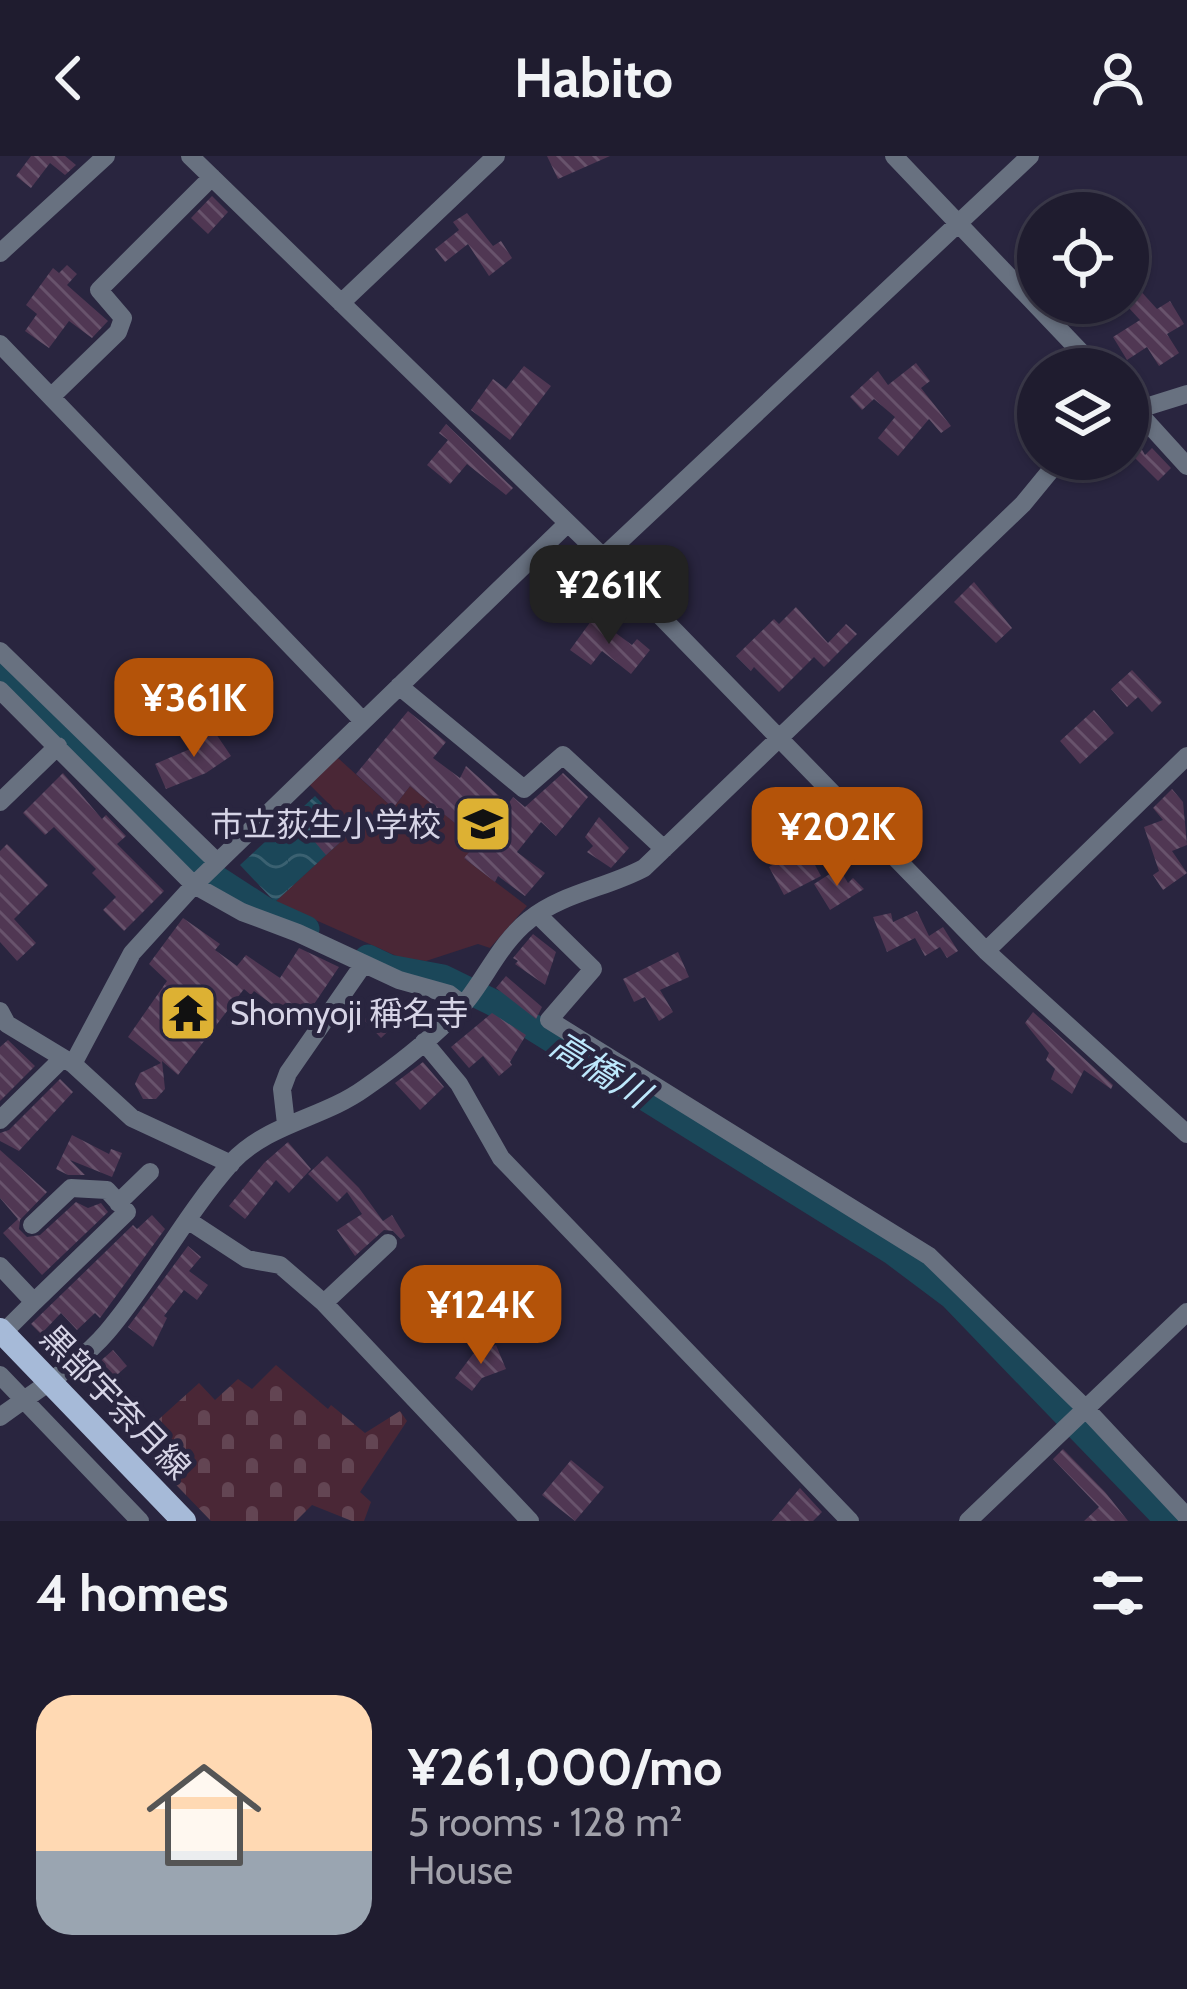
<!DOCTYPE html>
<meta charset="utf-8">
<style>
:root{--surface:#1f1c2f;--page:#272537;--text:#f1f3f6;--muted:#a1a1aa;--line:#3c3a4b;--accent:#b45309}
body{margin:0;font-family:Cabin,"Noto Sans JP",sans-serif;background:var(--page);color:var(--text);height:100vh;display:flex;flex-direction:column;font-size:45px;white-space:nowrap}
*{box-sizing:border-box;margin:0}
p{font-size:39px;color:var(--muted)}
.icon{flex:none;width:66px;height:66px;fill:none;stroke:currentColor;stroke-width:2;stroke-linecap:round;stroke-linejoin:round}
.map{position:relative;height:1365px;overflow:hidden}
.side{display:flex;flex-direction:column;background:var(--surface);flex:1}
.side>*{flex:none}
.tools{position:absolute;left:1017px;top:36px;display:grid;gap:24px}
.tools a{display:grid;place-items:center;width:132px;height:132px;border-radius:50%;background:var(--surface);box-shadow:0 3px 9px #0004,0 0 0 3px var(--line);font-size:60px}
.price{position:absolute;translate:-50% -102px;padding:0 27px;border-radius:24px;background:var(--accent);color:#fff;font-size:39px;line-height:78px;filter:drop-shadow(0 3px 6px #0008)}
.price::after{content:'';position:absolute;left:50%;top:72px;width:36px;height:27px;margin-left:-18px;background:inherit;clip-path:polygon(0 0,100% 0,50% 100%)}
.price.selected{background:#222;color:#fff}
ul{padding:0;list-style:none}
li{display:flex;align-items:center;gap:36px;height:300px;padding:0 36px}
li span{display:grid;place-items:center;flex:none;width:336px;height:240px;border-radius:36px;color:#555}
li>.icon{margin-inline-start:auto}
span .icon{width:144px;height:144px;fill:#fffc;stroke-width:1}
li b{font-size:51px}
h2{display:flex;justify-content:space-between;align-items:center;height:144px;padding:0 36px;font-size:51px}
header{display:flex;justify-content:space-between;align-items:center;height:156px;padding:0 36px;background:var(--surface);font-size:54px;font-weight:800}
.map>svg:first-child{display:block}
.cemetery{fill:url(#cemetery-stones)}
.pitch{fill:#4a2736}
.water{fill:url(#water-waves)}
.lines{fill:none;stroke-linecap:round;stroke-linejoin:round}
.river{stroke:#1b4759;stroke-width:27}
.building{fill:url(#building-back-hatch)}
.minor{stroke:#687180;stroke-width:18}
.major{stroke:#a6bad8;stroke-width:24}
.labels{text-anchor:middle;stroke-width:10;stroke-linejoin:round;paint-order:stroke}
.poi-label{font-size:33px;fill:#d6d4e6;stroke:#29253f;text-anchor:end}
.street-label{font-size:33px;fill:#d6d4e6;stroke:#29253f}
.water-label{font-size:36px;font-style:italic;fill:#bde8fc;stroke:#29253f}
</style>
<header><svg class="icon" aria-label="back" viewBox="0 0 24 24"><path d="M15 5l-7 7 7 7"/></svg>Habito<svg class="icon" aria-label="person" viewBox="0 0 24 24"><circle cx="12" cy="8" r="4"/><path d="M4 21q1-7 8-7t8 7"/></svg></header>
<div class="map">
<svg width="1187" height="1365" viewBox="0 0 1187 1365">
<defs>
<pattern id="cemetery-stones" width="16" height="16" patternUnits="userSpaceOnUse" patternTransform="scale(3)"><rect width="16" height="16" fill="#4a2736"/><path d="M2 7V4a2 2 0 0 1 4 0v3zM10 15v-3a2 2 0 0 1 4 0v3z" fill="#634553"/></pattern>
<pattern id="water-waves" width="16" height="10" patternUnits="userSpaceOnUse" patternTransform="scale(3)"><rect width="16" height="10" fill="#1b4759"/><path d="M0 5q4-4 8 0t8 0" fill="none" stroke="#3b6171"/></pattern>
<pattern id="building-back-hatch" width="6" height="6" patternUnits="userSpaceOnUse" patternTransform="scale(3)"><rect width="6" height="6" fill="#503753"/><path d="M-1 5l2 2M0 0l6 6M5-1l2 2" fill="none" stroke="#68536c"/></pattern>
</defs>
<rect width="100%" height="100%" fill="#29253f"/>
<path class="cemetery" d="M276,1209L328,1253L331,1249L365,1277L400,1255L407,1265L360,1336L371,1346L364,1365H352L312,1349L296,1365H211L154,1306L173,1285L158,1264L199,1227L215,1244L238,1223L252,1233Z"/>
<path class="pitch" d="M338,602L393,652L410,630L478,686L465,703L527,750L490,792L478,788L426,805L401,802L275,746L354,673L308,627Z"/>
<path class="water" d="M315,640L350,677L275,746L240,709Z"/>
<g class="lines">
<path class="river" d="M0,516L189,705L266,755L306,773
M368,802L389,812L443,822L494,847L892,1095L952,1140L1169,1365"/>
</g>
<path class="building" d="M31,0H65L76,9L65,19L50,7L31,32L16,20Z
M547,0H610L558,23Z
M212,40L228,56L208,78L191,62Z
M467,57L493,90L501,85L512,102L489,120L468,88L445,106L435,93L459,74L453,66Z
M67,109L77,118L67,129L108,165L92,182L69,165L49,192L25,175L37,158L26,149L53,112L59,117Z
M1137,131L1157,153L1170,145L1184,168L1167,178L1179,197L1159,210L1147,191L1127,204L1113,181L1140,164L1128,151V139Z
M916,207L930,225L921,232L951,270L941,277L929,263L898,300L878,282L895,261L874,243L862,254L850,241L878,215L888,229Z
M524,210L551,230L510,284L471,254L493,223L506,233Z
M446,268L513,332L506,339L467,308L450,328L427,309L448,284L439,277Z
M1128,269L1145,299L1152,292L1171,312L1158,325L1133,300L1128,303Z
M974,426L1012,472L996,487L954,446Z
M796,451L828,487L846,468L857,478L824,511L814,501L779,536L754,511L751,515L736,500L774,463L779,468Z
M594,461L632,489L637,483L650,494L631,518L602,495L591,509L570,494Z
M1132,514L1162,546L1152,556L1138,541L1127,551L1111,533Z
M1094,554L1114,577L1080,608L1060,585Z
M408,555L446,586L433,602L460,622L466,610L508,648L513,641L525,651L563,617L588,641L556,680L541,666L517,696L545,717L525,740L498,720L495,726L464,702L478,686L410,630L393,652L356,618Z
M212,572L231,600L206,617L166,633L155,608L190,593L187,589Z
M63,617L102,663L106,659L126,680L117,688L164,735L124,775L103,754L116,741L92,717L96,713L54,671L45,679L23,657Z
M1172,633L1183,646L1187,689L1172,695L1187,717L1163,734L1153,719L1159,715L1144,671L1163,664L1153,652Z
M599,661L629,692L611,712L587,696L593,690L585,681Z
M337,663L350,677L326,699L314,685Z
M7,688L48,729L14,763L36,787L17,805L0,786V695Z
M805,691L821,720L784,739L769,711Z
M839,712L848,727L853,722L864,733L830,754L814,728Z
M917,755L929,780L943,771L958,795L947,802L940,791L925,800L915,782L887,796L873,761L891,757L893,766Z
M183,762L220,788L215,794L237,810L246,799L280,822L299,792L339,811L300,869L254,835L251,839L244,833L178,919L162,905L165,933L156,943H143L135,928L140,917L161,907L128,881L167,825L149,808Z
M533,778L556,796L545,829L515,808L518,805L513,802Z
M678,796L689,821L660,834L673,856L659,865L645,841L634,846L623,823Z
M506,820L542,851L536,863L496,832Z
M385,844L402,862L381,882L364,864Z
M1033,856L1113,929L1111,933L1084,914L1072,938L1051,923L1055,913L1046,904L1049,897L1025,867Z
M492,857L526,879L510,906L512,909L499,920L483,900L469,912L451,891Z
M8,884L35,910L0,945V891Z
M423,906L444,931L420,954L395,927Z
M60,923L73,936L19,995L0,985V977L9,974Z
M72,979L109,998L111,993L122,997L112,1021L70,1004L85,1019H68L56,1013Z
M288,986L311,1013L289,1037L276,1024L245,1063L229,1050L264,1007Z
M0,994L47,1036L20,1064L19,1073L27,1081L40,1079L76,1046L88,1052L101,1047L108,1056L42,1119L3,1077L18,1063L0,1042Z
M327,1000L359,1032L383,1065L392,1059L405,1080L401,1083L393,1075L384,1074L355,1100L337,1074L362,1058L347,1036L337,1046L308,1018Z
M152,1059L165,1073L100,1162L95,1157L77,1174L61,1157L41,1178L31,1168L133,1069L137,1073Z
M188,1090L201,1101L189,1115L208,1129L197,1144L184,1134L164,1160L167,1162L153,1191L128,1171Z
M496,1189L506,1213L482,1222L472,1235L455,1222L473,1198Z
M113,1194L127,1210L102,1232L88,1216Z
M1063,1293L1105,1336L1128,1365H1084L1099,1351L1053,1303Z
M571,1304L604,1331L575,1365L542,1339Z
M800,1332L822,1356L813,1365H772Z"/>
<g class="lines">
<path class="minor" d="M190,0L603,401L986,795L1187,978
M894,0L1097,213
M0,97L106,0
M341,147L496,0
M0,188L362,564
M52,240L118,176L123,162L99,134L212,21
M1131,249L1136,254L1187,238
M1128,256L1136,254L1187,310
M603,401L1030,0
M0,495L217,706
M399,530L524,633L563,599L664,693
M0,534L194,729L242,756L298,777L399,824L449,838L462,848
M0,646L58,590
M537,758L593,813L549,864L929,1100L1086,1253L1187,1361
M986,795L1187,600
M0,855L7,868L73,908L132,962L231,1008
M424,886L459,928L501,1002L850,1365
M73,908L132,797L194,729L568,367
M0,964L63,902
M286,968L282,933L288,917L363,809
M118,1047L150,1016
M189,1065L247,1103L280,1109L324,1147L530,1365
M32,1069L71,1032L107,1034L127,1056L34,1146
M0,1110L34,1146L3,1177
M324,1147L388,1087
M0,1219L140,1365
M0,1261C35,1235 79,1209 107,1176C152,1123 185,1059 231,1007C268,967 322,963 365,932C401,907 440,877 468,843C488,817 503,784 529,764C562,737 607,732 644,712L1023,348L1060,303
M968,1365L1187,1156"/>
<path class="major" d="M0,1174L184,1365"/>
</g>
<defs>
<g id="school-square" transform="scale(3)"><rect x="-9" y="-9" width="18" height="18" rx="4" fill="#ddb133" stroke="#29253f"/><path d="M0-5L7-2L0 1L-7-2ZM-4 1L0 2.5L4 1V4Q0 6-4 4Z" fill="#111"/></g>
<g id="temple-square" transform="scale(3)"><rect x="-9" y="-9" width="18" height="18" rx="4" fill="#ddb133" stroke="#29253f"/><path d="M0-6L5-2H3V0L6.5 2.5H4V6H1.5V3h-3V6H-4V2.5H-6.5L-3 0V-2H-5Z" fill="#111"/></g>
</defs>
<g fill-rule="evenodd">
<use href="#school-square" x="483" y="668"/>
<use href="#temple-square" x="188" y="857"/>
</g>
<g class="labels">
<g class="poi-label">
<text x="441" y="680">市立荻生小学校</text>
<text x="230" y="869" text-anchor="start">Shomyoji 稱名寺</text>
</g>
<g class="street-label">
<text transform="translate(116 1246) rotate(46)" y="12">黒部宇奈月線</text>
</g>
<g class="water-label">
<text transform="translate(600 913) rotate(32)" y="13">高橋川</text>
</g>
</g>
</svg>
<div class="tools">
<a><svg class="icon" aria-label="locate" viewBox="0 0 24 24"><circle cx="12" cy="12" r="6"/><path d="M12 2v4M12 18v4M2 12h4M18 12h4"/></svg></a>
<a><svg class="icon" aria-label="layers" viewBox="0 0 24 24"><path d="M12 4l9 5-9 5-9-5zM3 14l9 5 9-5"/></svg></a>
</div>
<b class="price selected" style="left:609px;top:491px">¥261K</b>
<b class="price" style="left:194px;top:604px">¥361K</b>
<b class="price" style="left:837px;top:733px">¥202K</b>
<b class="price" style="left:481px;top:1211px">¥124K</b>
</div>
<section class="side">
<h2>4 homes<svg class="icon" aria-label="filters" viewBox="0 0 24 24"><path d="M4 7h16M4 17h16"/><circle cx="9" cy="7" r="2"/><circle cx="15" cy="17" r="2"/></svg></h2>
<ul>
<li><span style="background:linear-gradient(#ffd9b3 65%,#9aa5b1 0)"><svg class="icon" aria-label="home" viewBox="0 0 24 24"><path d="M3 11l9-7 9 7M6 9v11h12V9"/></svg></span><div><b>¥261,000/mo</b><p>5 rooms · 128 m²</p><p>House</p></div></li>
</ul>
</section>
